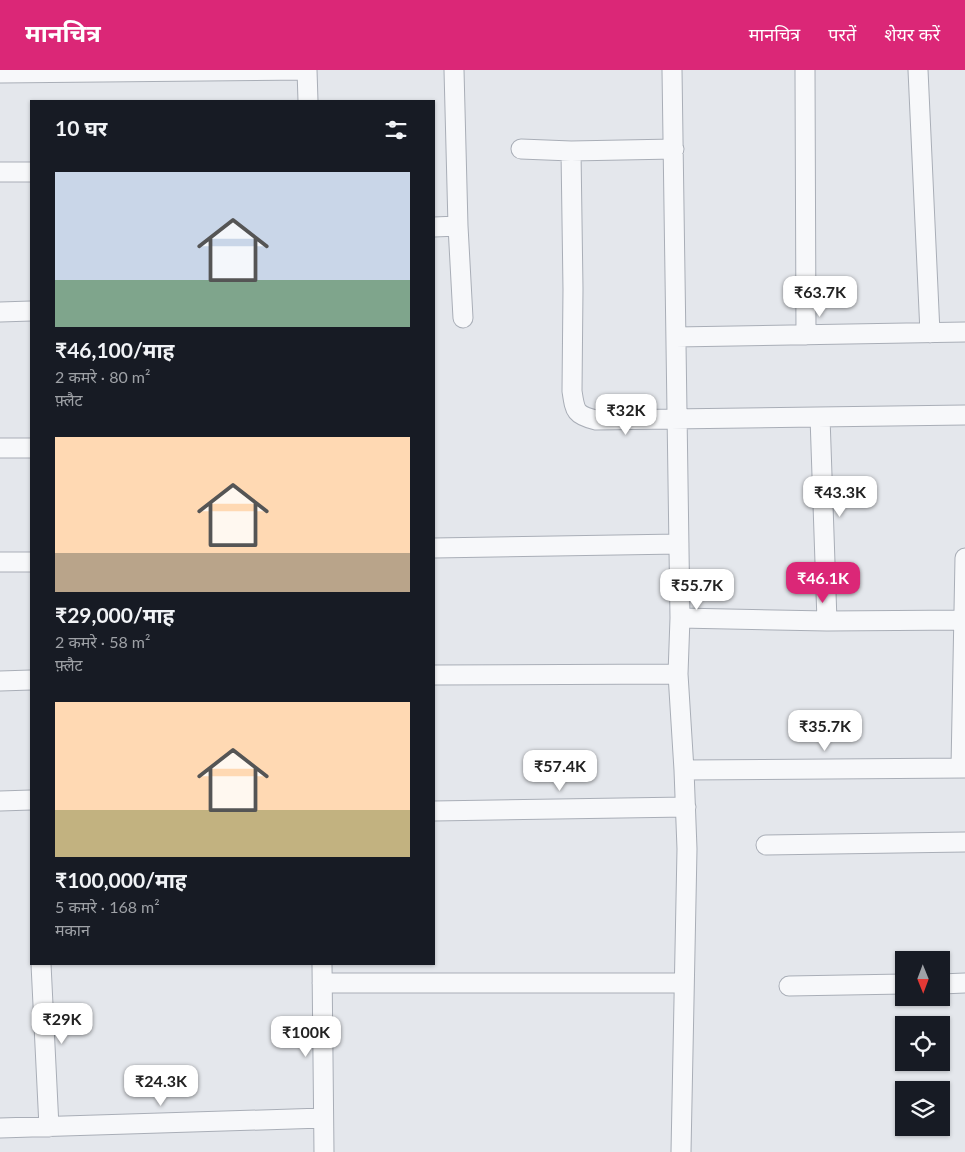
<!DOCTYPE html>
<html lang="hi">
<meta charset="utf-8">
<style>
:root{--surface:#171b24;--page:#20242c;--text:#f1f3f6;--muted:#9ea1a6;--accent:#db2777}
body{margin:0;font-family:Lato,"Noto Sans Devanagari",sans-serif;background:var(--page);color:var(--text);height:100vh;display:flex;flex-direction:column;font-size:19px;white-space:nowrap}
*{box-sizing:border-box;margin:0}
p{font-size:16px;color:var(--muted)}
.icon{flex:none;width:28px;height:28px;fill:none;stroke:currentColor;stroke-width:2;stroke-linecap:round;stroke-linejoin:round}
.map{position:relative;flex:1;overflow:hidden}
.sheet{position:absolute;left:30px;top:30px;width:405px;height:865px;display:flex;flex-direction:column;background:var(--surface);border-radius:0px;box-shadow:0 1px 4px #0004}
.sheet>*{flex:none}
.needle{width:32px;rotate:179deg}
.buttons{position:absolute;left:895px;top:881px;display:grid;gap:10px}
.buttons a{display:grid;place-items:center;width:55px;height:55px;border-radius:0px;background:var(--surface);box-shadow:0 1px 4px #0004;font-size:25px}
.price{position:absolute;translate:-50% -42px;padding:0 11px;border-radius:10px;background:#fff;color:#222;font-size:16px;line-height:32px;filter:drop-shadow(0 1px 2px #0008)}
.price::after{content:'';position:absolute;left:50%;top:30px;width:15px;height:11px;margin-left:-8px;background:inherit;clip-path:polygon(0 0,100% 0,50% 100%)}
.price.selected{background:var(--accent);color:#fff}
ul{padding:0;list-style:none}
li{display:grid;align-content:center;gap:10px;height:265px;padding:0 25px}
li span{display:grid;place-items:center;height:155px;border-radius:0px;color:#555}
li>.icon{margin-inline-start:auto}
span .icon{width:90px;height:90px;fill:#fffc;stroke-width:1}
li b{font-size:21px}
h2{display:flex;justify-content:space-between;align-items:center;height:60px;padding:0 25px;font-size:21px}
header{display:flex;align-items:center;gap:30px;box-sizing:border-box;height:70px;padding:0 25px;background:var(--accent);color:#fff}
header strong{font-size:24px}
nav{display:flex;gap:28px;margin-inline-start:auto;font-size:18px}
.map>svg:first-child{display:block}
.lines{fill:none;stroke-linecap:round;stroke-linejoin:round}
.street-casing{stroke:#a9aeb7;stroke-width:21}
.street{stroke:#f7f8fa;stroke-width:19}
</style>
<header>
<strong>मानचित्र</strong>
<nav><a>मानचित्र</a><a>परतें</a><a>शेयर करें</a></nav>
</header>
<div class="map">
<svg width="965" height="1082" viewBox="0 0 965 1082">
<rect width="100%" height="100%" fill="#e4e7ec"/>
<g class="lines">
<g class="street-casing">
<path id="street" d="M307,0L308,31
M454,0L458,156L463,248
M672,0L680,548L678,604L684,700L687,779L681,1082
M805,0L806,265
M918,0L930,263
M0,3L307,0
M521,79L571,81L674,79
M571,81L573,219L572,321C575,341 575,345 596,350L965,345
M0,102H31
M434,157L458,156
M0,242L31,241
M676,267L965,262
M820,347L827,551
M0,378H31
M434,478L679,474
M0,492H31
M680,548L827,551L965,550
M434,605L678,604
M0,611L31,610
M961,698L965,488
M684,700L965,698
M0,731L31,730
M434,741L686,737
M766,775L965,772
M41,894L49,1057
M322,894L324,1082
M322,913H684
M941,914L965,913
M789,916L904,914
M0,1058L323,1048"/>
</g>
<use href="#street" class="street"/>
</g>
</svg>
<div class="buttons">
<a><svg class="needle" viewBox="-14 -14 28 28"><path d="M0-13l5 13h-10z" fill="#e53935"/><path d="M0 13l5-13h-10z" fill="#9ea1a6"/></svg></a>
<a><svg class="icon" aria-label="locate" viewBox="0 0 24 24"><circle cx="12" cy="12" r="6"/><path d="M12 2v4M12 18v4M2 12h4M18 12h4"/></svg></a>
<a><svg class="icon" aria-label="layers" viewBox="0 0 24 24"><path d="M12 4l9 5-9 5-9-5zM3 14l9 5 9-5"/></svg></a>
</div>
<b class="price" style="left:820px;top:248px">₹63.7K</b>
<b class="price" style="left:626px;top:366px">₹32K</b>
<b class="price" style="left:840px;top:448px">₹43.3K</b>
<b class="price selected" style="left:823px;top:534px">₹46.1K</b>
<b class="price" style="left:697px;top:541px">₹55.7K</b>
<b class="price" style="left:825px;top:682px">₹35.7K</b>
<b class="price" style="left:560px;top:722px">₹57.4K</b>
<b class="price" style="left:62px;top:975px">₹29K</b>
<b class="price" style="left:306px;top:988px">₹100K</b>
<b class="price" style="left:161px;top:1037px">₹24.3K</b>
<section class="sheet">
<h2>10 घर<svg class="icon" aria-label="filters" viewBox="0 0 24 24"><path d="M4 7h16M4 17h16"/><circle cx="9" cy="7" r="2"/><circle cx="15" cy="17" r="2"/></svg></h2>
<ul>
<li><span style="background:linear-gradient(#c9d6e8 70%,#7fa58c 0)"><svg class="icon" aria-label="home" viewBox="0 0 24 24"><path d="M3 11l9-7 9 7M6 9v11h12V9"/></svg></span><div><b>₹46,100/माह</b><p>2 कमरे · 80 m²</p><p>फ़्लैट</p></div></li>
<li><span style="background:linear-gradient(#ffd9b3 75%,#b9a48a 0)"><svg class="icon" aria-label="home" viewBox="0 0 24 24"><path d="M3 11l9-7 9 7M6 9v11h12V9"/></svg></span><div><b>₹29,000/माह</b><p>2 कमरे · 58 m²</p><p>फ़्लैट</p></div></li>
<li><span style="background:linear-gradient(#ffd9b3 70%,#c2b280 0)"><svg class="icon" aria-label="home" viewBox="0 0 24 24"><path d="M3 11l9-7 9 7M6 9v11h12V9"/></svg></span><div><b>₹100,000/माह</b><p>5 कमरे · 168 m²</p><p>मकान</p></div></li>
</ul>
</section>
</div>
